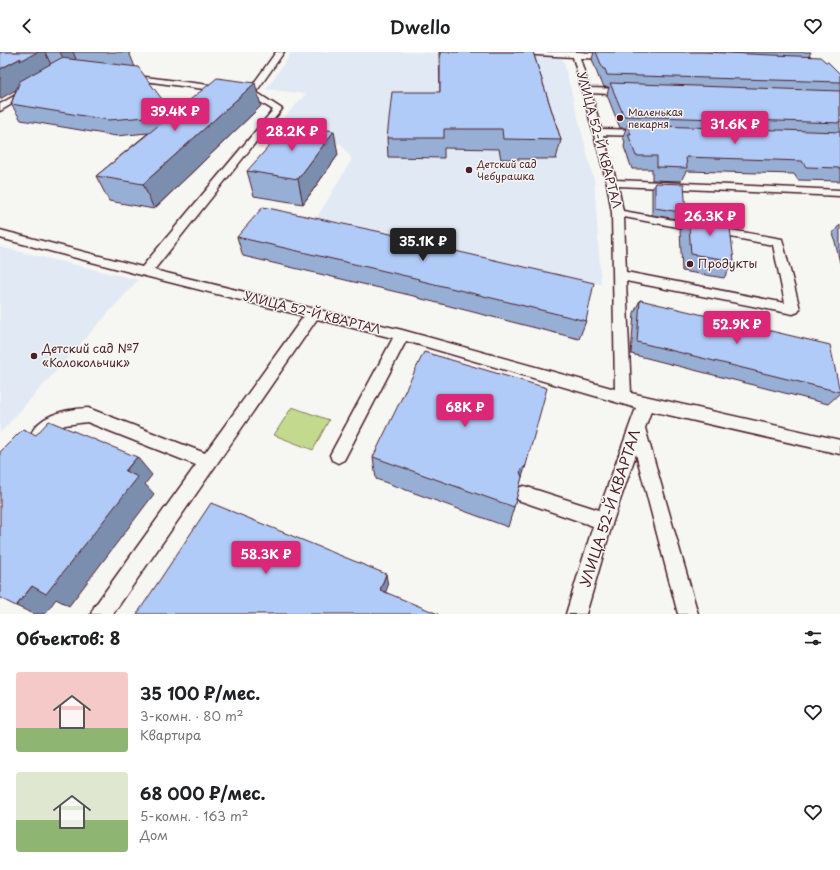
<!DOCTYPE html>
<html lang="ru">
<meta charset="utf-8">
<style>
:root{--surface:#fff;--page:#f6f6f6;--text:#202124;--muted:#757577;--accent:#db2777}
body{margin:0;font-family:"Playpen Sans",sans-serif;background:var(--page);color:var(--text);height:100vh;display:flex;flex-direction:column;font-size:15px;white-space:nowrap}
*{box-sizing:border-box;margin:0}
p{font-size:13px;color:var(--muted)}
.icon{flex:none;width:22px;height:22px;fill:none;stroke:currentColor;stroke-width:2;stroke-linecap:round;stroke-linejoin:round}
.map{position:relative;height:562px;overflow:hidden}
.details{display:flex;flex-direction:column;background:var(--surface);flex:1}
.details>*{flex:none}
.price{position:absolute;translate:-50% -34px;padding:0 9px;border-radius:4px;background:var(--accent);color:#fff;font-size:13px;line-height:26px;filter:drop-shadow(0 1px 2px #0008)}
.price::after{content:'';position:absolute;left:50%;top:24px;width:12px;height:9px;margin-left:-6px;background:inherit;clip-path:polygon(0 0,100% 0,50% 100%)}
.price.selected{background:#222;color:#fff}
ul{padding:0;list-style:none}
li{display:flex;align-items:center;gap:12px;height:100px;padding:0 16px}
li span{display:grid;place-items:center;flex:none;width:112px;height:80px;border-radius:4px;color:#555}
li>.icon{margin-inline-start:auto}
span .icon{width:48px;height:48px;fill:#fffc;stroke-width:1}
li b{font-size:17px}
h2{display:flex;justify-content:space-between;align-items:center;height:48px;padding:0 16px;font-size:17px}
header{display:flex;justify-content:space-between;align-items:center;height:52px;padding:0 16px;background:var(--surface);font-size:18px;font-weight:600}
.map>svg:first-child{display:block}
.built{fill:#e1e9f4}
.green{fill:#c3d98e;stroke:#867c5c}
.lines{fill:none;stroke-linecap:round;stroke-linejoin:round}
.service-casing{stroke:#4a1f2b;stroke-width:3}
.service{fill:#f6f6f2;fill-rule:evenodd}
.wall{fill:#98afd5;stroke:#4a1f2b}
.shaded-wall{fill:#7c8eae;stroke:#4a1f2b}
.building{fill:#b1cbf8;stroke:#4a1f2b}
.poi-dot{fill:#4a1f2b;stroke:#f6f6f2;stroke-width:1.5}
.labels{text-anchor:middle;stroke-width:3;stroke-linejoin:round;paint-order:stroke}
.far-poi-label{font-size:10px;fill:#4a1f2b;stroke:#f6f6f2;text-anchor:start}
.street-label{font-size:12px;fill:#4a1f2b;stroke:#f6f6f2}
.poi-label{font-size:12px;fill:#4a1f2b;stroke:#f6f6f2;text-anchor:start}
.near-street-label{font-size:14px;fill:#4a1f2b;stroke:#f6f6f2}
</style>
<header><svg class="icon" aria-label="back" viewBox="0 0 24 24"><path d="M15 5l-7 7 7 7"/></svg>Dwello<svg class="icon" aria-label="heart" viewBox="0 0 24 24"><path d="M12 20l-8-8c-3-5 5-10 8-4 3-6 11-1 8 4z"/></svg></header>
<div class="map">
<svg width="840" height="562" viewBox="0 0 840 562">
<rect width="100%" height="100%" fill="#f6f6f2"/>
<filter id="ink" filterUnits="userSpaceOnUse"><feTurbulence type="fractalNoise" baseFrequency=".025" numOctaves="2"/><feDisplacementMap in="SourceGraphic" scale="8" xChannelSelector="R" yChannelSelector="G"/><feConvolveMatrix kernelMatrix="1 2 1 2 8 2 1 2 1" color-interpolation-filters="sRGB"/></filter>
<g filter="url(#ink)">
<path class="built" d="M292,0H398L562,4L594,128L601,232L315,169L352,107L341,92L269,82L306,42L266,37Z
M0,195L138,228L0,381Z"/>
<path class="green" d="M292,355L329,368L313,398L274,383Z"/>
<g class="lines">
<g class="service-casing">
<path id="service" d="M276,0H284L256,40L282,57L154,218L402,278L615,337L612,161L607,131L573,5L519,2L515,0H579L615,3V7H612L580,6L589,36L626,37L630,40L626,43L591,41L601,77L644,78L649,81L644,84L603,83L616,128L840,138V144L618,134L623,159L782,187L800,257L798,260L793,262L626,229L631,341L840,388V402L651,359L645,376L698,562H678L636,402L613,469L586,562H566L593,474L518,448L515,442L518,436L524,434L599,458L636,356L406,289L344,408L338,411L332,408L330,403L393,286L317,267L113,562H91L94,555L196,413L87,370L65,373L55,378L45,387L39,389L33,387L31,382C40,362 68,357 88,356L205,401L304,264L145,224L0,186V178L142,215L273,58L249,43L129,27L125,25L129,23L249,38ZM624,165L773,193L785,251L626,220Z
M28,36L32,39L31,41L0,59V52Z"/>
</g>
<use href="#service" class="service"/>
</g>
<path class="wall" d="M0,0H129L135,15L173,62L261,54L154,157L109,149L96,124L148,81L116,84L21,68L11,52L16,37Z
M439,0H533L561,88L556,107H501L499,97L444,96V106L388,105L387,86L440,40Z
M594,0H811L809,4L826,10L840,22V129L798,128L794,122L686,119L681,129L652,128V117H632L624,95L625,90L623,85L626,76H620L607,43L609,35H604L601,29H600L592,7Z
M338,103L303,152L254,144L247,119Z
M655,131L686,161L683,168L652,163V137Z
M688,161L734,209L724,226L682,219L680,179Z
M840,172V211L833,181Z
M237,185L400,186L586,269L579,287L418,246V245L243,204Z
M640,248L840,339V341L828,352L631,302L634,261Z
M373,405L522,424L514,455L508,475L376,427Z"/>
<path class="shaded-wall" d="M38,0H45L54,19L31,29L0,47V17L21,6Z
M60,0H73L76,7L66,12Z
M255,31L261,54L154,157L143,132Z
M334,79L338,103L303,152L298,127Z
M137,405L152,423L145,432L154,442L69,554L56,547L45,562H34L16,554Z
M526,413L519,434L520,420Z
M386,522L388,534L382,549L380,538Z"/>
<path class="building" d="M0,0H38L20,9L21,6L0,17Z
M440,0H533L561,88L503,87L502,77H444V86H387L392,40H440Z
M596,0H703L820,5L826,10H828L840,22V30L607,23L605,17H603Z
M61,6L138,15L173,62L171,63L109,68L11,52L20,29Z
M217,26L255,31L143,132L96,124Z
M610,31L840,39V71L624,64Z
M289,72L334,79L298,127L247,119Z
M627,73L840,80V116L806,115L802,109L686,105L687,116L657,115V104H636L628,82H631Z
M655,131L684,132L686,161L655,156Z
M263,155L400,184L399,186L594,231L586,269L418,228L419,227L237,185Z
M688,161L729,168L734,209L691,202Z
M640,248L830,293L840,340L637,290Z
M424,300L547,336L526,413L520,420L522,425L514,455L373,405Z
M49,369L137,405L125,419L138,425L46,542L32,534L16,554L0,546V400L23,377L36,383Z
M211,451L386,522L380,538L438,562H137Z"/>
</g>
<g class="poi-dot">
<circle cx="620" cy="66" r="4"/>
<circle cx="469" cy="118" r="4"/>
<circle cx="690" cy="212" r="4"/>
<circle cx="34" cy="304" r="4"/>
</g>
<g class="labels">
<g class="far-poi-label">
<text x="628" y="64">Маленькая<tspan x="628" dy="12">пекарня</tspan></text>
<text x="477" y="116">Детский сад<tspan x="477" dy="12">Чебурашка</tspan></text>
</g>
<g class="street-label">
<text transform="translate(599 88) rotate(75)" y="4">УЛИЦА 52-Й КВАРТАЛ</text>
<text transform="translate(312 261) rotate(14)" y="4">УЛИЦА 52-Й КВАРТАЛ</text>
</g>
<g class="poi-label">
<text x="698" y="216">Продукты</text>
<text x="42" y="301">Детский сад №7<tspan x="42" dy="14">«Колокольчик»</tspan></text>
</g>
<g class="near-street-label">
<text transform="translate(610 456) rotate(-72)" y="5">УЛИЦА 52-Й КВАРТАЛ</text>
</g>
</g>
</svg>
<b class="price" style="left:175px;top:80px">39.4K ₽</b>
<b class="price" style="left:735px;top:93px">31.6K ₽</b>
<b class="price" style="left:292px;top:100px">28.2K ₽</b>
<b class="price" style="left:710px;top:185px">26.3K ₽</b>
<b class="price selected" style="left:423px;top:210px">35.1K ₽</b>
<b class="price" style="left:737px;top:293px">52.9K ₽</b>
<b class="price" style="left:465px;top:376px">68K ₽</b>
<b class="price" style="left:266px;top:523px">58.3K ₽</b>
</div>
<section class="details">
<h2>Объектов: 8<svg class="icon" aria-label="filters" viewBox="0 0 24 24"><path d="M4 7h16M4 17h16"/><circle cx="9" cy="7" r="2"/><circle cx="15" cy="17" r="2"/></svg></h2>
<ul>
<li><span style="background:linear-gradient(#f6c9c9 70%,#8fb573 0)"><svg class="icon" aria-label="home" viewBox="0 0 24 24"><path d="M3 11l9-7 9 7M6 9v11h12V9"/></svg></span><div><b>35 100 ₽/мес.</b><p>3-комн. · 80 m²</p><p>Квартира</p></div><svg class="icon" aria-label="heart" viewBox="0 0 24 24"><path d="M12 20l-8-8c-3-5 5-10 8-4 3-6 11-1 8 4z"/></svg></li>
<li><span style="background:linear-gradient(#dfe7d0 60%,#8fb573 0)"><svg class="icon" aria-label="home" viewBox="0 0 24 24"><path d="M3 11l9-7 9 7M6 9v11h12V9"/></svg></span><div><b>68 000 ₽/мес.</b><p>5-комн. · 163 m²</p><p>Дом</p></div><svg class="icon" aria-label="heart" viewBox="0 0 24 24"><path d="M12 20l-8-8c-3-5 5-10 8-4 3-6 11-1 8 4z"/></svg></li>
</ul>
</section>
